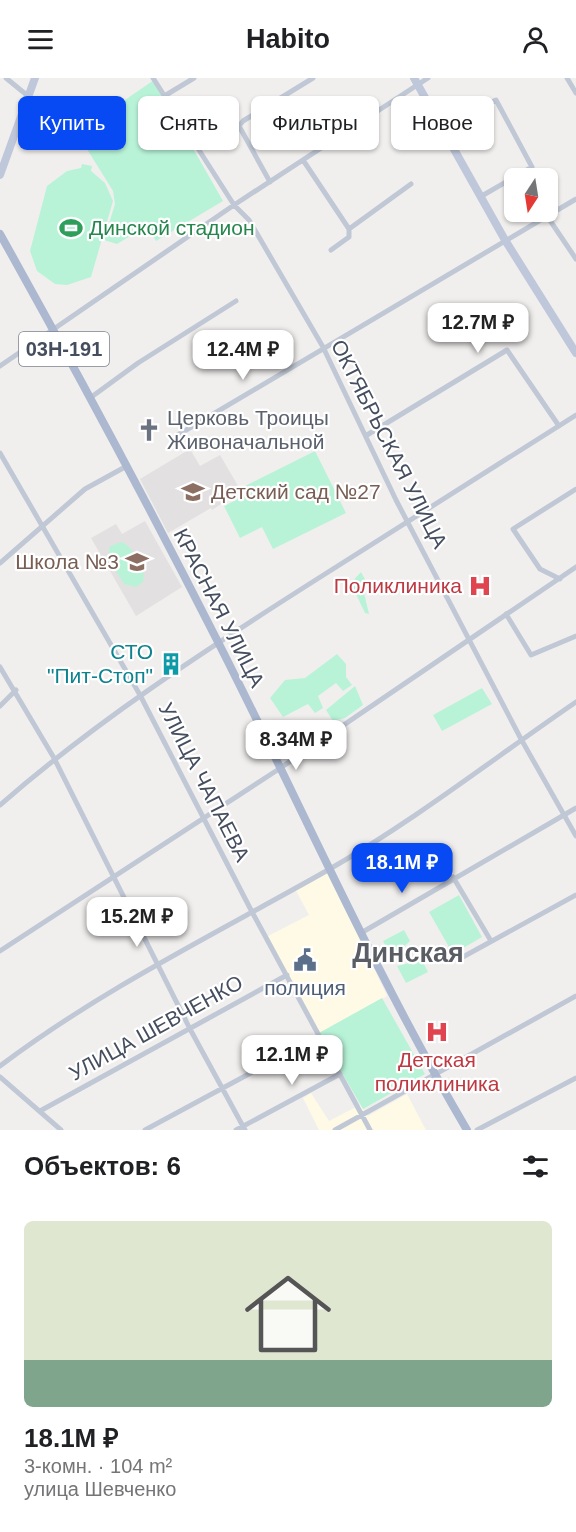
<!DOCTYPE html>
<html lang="ru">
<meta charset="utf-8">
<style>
:root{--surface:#fff;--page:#f2f2f2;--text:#202124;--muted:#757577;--accent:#074af3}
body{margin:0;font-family:Helvetica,sans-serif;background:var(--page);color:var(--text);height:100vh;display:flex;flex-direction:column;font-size:22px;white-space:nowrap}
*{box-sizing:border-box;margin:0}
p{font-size:20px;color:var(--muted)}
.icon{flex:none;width:33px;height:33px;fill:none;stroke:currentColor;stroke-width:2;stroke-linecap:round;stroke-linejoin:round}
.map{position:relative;height:1052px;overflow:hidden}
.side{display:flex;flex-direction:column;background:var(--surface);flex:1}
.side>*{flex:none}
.banner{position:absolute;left:18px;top:18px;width:540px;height:54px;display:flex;gap:12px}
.needle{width:39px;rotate:192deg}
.tools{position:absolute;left:504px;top:90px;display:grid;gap:12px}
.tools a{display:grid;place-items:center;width:54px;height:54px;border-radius:9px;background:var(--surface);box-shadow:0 2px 4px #0004;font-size:30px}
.price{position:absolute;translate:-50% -51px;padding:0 14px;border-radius:12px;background:#fff;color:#222;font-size:20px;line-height:39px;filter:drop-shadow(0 2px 3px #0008)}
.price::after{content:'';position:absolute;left:50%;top:36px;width:18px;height:14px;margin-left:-9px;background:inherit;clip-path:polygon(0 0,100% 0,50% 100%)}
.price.current{background:var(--accent);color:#fff}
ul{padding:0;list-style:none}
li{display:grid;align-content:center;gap:12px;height:318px;padding:0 24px}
li span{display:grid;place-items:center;height:186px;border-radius:9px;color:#555}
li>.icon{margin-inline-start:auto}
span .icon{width:108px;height:108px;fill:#fffc;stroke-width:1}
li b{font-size:26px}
h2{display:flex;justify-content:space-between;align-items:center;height:72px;padding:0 24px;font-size:26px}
.chip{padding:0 21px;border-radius:9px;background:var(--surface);box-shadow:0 2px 4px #0004;font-size:21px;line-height:54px}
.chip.current{background:var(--accent);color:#fff}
header{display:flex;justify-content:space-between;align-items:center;height:78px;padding:0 24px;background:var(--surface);font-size:27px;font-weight:700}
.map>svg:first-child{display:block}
.commercial{fill:#fefae6}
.education{fill:#e2e0e0}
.green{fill:#b8f3d8}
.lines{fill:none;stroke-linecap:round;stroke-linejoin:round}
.street{stroke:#c0c8d5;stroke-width:5}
.secondary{stroke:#bfc8da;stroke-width:8}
.primary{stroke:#abb8d0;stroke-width:8}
.labels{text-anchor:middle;stroke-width:4.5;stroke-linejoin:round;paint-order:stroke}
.shield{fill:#fff;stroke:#7d838e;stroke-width:1.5}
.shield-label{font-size:20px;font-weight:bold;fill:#454e5e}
.leisure-label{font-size:21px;fill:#27864d;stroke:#fff;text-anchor:start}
.worship-label{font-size:21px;fill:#5b616d;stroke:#fff;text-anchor:start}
.street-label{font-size:21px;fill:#454e5e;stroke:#fff}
.education-label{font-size:21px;fill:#785e54;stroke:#fff;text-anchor:start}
.health-label{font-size:21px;fill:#be3a42;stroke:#fff;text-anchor:end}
.culture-label{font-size:21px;fill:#0d838f;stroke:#fff;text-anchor:end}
.service-label{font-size:21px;fill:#4e5e75;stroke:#fff}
.district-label{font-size:27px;font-weight:bold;fill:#5a5d64;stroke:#fff}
</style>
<header><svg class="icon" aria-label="menu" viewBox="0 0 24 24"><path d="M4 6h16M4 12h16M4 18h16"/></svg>Habito<svg class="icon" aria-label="person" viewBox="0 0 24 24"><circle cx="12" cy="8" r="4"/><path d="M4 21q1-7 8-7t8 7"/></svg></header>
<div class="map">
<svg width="576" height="1052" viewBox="0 0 576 1052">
<rect width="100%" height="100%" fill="#f1efee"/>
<path class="commercial" d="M328,793L387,918L319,955L268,858L309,837L295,811Z
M311,1015L329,1043L360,1027L368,1038L407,1016L426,1052H319L303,1020Z"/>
<path class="education" d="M190,371L200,388L220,377L241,413L212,432L211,430L168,455L140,401Z
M145,443L182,509L136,538L91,460L116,446L122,456Z"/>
<path class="green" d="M154,2L223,123L156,163L147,148L117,166L104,162L115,126L113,113L77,55Z
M82,86L92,88L91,93L105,105L113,123L91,199L67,207L55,206L37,193L30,173L47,108L67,93L81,90Z
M315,373L346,435L273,471L262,449L240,460L224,428L248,416L245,408Z
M122,464C133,469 147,492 143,504L136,509L124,506L108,480L110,468Z
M361,494L368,507L363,511L369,536L365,535L355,514L348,508Z
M337,576L346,586V599L352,607L343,613L336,605L318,618L323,630L315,635L308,626L283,639L270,620L285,602L305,600Z
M355,608L363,627L345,640L333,643L326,632Z
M482,610L492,626L442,653L433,637Z
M459,817L482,859L453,876L429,834Z
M404,852L410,863L392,880L383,863Z
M422,882L428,894L406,905L397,888Z
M382,920L425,996L363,1031L319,955Z"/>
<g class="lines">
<path class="street" d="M6,0L28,18
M153,0L234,127L249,142L323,269L396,422L521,661L576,758
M567,0L576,15
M166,17L194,0
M443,48L496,22L532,89L480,119
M303,82L349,151L411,106
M270,104L239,48L243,43L313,0
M547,138L576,181
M331,172L349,159V151
M0,288L234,127L428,0
M90,320L138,285L236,223
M367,357L507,272L559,348
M176,358L576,121
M0,375L140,617L251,832L370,1052
M0,485L85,411L125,389
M560,501L540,491L513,451L576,411
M506,536L531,577L576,558
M0,589L54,680L190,951L245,1052
M0,628L16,612
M0,727C94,645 198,577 303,510C394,452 485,394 576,337
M453,799L491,863
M361,855L576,730
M0,873L279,691L576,489
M461,880L576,817
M0,988C102,911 217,855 328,792C414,743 494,680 576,624
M0,999L61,1052
M40,1033L287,897
M145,1052L319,958
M236,1052L340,996
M335,1052L576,918
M477,1052L576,1000"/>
<path class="secondary" d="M414,0L505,162L576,275
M0,97L35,0"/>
<path class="primary" d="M0,156C75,290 148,426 218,564C301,727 374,894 467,1052"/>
</g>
<defs>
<g id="stadium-bare" transform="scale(1.8)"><path d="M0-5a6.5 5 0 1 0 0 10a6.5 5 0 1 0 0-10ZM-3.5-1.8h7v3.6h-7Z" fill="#2e9e5b" stroke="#fff" stroke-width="2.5" paint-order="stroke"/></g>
<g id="church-bare" transform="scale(1.8)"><path d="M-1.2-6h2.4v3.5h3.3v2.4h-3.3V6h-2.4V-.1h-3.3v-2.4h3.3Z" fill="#6b7280" stroke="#fff" stroke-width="2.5" paint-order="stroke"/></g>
<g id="school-bare" transform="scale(1.8)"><path d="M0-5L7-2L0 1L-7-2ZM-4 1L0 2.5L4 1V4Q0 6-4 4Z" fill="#8d6e63" stroke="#fff" stroke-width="2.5" paint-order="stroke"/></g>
<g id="hospital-bare" transform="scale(1.8)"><path d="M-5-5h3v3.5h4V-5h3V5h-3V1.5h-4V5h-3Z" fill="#e0444e" stroke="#fff" stroke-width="2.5" paint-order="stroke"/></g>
<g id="building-bare" transform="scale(1.8)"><path d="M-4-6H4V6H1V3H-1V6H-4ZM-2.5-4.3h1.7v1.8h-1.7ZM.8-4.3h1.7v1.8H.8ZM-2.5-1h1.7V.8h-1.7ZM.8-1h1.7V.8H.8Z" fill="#0f9aa8" stroke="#fff" stroke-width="2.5" paint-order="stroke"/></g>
<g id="civic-bare" transform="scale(1.8)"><path d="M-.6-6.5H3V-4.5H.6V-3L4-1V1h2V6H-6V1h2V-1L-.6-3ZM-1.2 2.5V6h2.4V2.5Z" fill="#5c6f8a" stroke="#fff" stroke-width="2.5" paint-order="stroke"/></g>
</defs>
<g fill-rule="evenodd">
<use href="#stadium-bare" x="71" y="150"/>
<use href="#church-bare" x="149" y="352"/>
<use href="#school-bare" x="193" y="414"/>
<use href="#school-bare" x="137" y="484"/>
<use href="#hospital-bare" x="480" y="508"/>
<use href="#building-bare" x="171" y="586"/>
<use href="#civic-bare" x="305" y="882"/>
<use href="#hospital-bare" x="437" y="954"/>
</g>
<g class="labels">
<rect class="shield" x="19" y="254" width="90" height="34" rx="4.5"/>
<g class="shield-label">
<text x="64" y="278">03Н-191</text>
</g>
<g class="leisure-label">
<text x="89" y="157">Динской стадион</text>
</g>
<g class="worship-label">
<text x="167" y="347">Церковь Троицы<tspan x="167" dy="24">Живоначальной</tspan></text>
</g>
<g class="street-label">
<text transform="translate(389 366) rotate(63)" y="7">ОКТЯБРЬСКАЯ УЛИЦА</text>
<text transform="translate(219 530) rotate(63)" y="7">КРАСНАЯ УЛИЦА</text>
<text transform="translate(204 704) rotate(63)" y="7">УЛИЦА ЧАПАЕВА</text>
<text transform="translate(156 950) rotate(-29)" y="7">УЛИЦА ШЕВЧЕНКО</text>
</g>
<g class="education-label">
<text x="211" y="421">Детский сад №27</text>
<text x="119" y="491" text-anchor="end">Школа №3</text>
</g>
<g class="health-label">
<text x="462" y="515">Поликлиника</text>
<text x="437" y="989" text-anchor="middle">Детская<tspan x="437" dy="24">поликлиника</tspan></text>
</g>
<g class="culture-label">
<text x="153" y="581">СТО<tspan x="153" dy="24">"Пит-Стоп"</tspan></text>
</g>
<g class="service-label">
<text x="305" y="917">полиция</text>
</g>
<g class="district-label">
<text x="408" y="884">Динская</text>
</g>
</g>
</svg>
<div class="tools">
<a><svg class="needle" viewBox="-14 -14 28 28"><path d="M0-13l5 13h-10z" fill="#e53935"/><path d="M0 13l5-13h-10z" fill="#757577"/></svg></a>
</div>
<b class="price" style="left:478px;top:276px">12.7M ₽</b>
<b class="price" style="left:243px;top:303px">12.4M ₽</b>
<b class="price" style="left:296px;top:693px">8.34M ₽</b>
<b class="price current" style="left:402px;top:816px">18.1M ₽</b>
<b class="price" style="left:137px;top:870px">15.2M ₽</b>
<b class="price" style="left:292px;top:1008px">12.1M ₽</b>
<div class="banner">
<a class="chip current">Купить</a>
<a class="chip">Снять</a>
<a class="chip">Фильтры</a>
<a class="chip">Новое</a>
</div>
</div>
<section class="side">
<h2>Объектов: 6<svg class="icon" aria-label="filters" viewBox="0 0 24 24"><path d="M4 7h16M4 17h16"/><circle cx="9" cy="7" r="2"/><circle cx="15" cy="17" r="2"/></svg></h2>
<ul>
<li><span style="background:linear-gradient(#dfe7d0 75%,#7fa58c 0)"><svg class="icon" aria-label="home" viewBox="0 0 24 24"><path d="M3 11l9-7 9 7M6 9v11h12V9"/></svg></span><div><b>18.1M ₽</b><p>3-комн. · 104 m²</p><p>улица Шевченко</p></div></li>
</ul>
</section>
